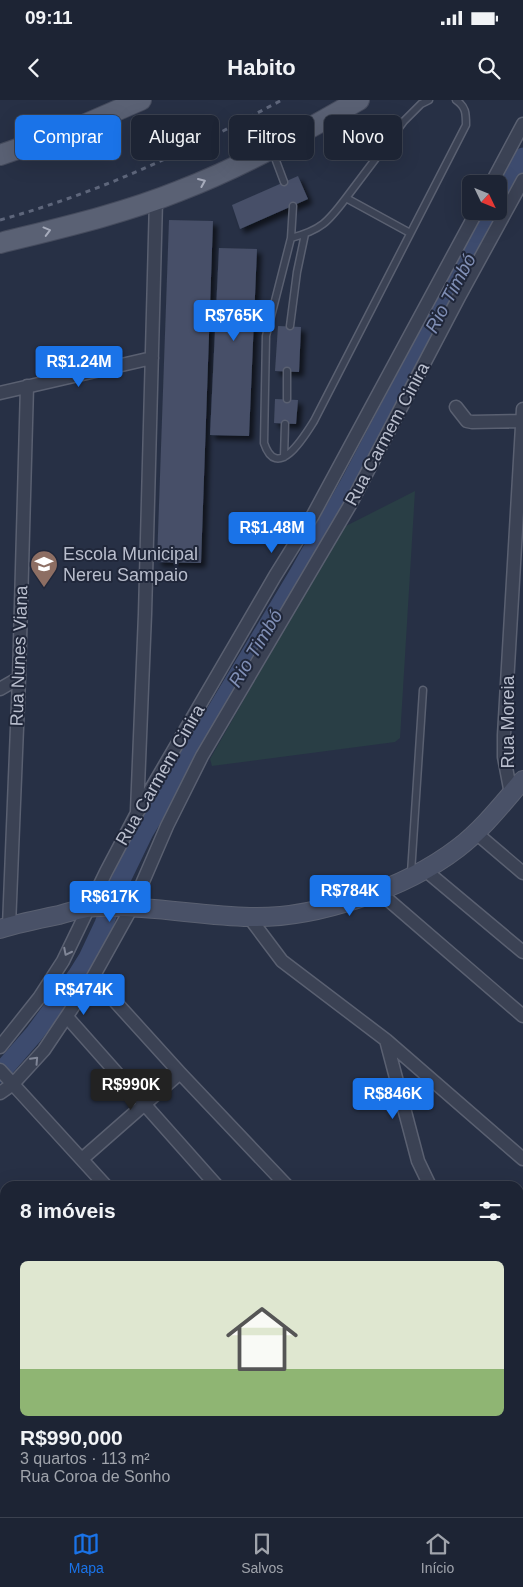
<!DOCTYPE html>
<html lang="pt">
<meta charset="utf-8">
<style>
:root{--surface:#1d2434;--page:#2a3040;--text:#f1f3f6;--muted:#a0a4ac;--line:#3b414f;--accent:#1a73e8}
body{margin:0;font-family:Helvetica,sans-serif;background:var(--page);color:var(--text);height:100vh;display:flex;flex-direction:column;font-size:19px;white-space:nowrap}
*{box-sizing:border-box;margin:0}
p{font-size:16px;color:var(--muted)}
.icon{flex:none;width:28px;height:28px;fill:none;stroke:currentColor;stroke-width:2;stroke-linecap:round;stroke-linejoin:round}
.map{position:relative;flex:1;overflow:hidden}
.details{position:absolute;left:0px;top:1081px;width:524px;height:336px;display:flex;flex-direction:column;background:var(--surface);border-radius:15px 15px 0 0;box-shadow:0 5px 20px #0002,0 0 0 1px var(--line)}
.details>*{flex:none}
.hud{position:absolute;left:15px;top:15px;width:494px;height:45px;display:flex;gap:10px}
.needle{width:32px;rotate:133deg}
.controls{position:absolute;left:462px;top:75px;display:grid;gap:10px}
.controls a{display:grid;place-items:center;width:45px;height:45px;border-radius:8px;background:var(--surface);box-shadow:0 5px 20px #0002,0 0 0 1px var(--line);font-size:25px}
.price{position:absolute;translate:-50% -42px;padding:0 11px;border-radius:5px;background:var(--accent);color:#fff;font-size:16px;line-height:32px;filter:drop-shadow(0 1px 2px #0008)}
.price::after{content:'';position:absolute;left:50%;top:30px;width:15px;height:11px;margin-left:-8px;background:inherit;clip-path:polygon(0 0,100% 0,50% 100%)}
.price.current{background:#222;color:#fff}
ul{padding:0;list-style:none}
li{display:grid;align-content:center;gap:10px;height:265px;padding:0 20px}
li+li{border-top:1px solid var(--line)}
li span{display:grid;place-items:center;height:155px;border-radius:8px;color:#555}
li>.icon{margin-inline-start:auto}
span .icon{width:90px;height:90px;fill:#fffc;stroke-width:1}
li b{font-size:21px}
h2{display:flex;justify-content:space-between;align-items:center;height:60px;padding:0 20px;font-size:21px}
.chip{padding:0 18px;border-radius:8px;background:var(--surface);box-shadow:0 5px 20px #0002,0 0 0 1px var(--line);font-size:18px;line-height:45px}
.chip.current{background:var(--accent);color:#fff}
.status{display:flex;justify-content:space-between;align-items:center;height:35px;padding:0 25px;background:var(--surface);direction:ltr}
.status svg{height:14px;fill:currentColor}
header{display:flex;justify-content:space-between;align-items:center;height:65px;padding:0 20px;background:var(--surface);font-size:22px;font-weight:700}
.menu{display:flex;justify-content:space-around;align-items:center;height:70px;border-top:1px solid var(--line);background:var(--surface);font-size:14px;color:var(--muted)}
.menu a{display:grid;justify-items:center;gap:2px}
.menu .current{color:var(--accent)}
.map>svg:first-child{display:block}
.green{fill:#293e45}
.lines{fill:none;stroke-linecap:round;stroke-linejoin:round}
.river{stroke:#3d4b6e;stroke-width:19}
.building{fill:#464f67;filter:url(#shadow)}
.service-casing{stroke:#5a6071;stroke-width:9}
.minor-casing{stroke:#5a6071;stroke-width:15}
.secondary-casing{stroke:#5a6071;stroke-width:20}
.primary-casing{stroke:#454b5d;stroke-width:22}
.service{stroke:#3b4254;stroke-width:6}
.minor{stroke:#3b4254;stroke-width:12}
.secondary{stroke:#495167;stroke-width:18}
.primary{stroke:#5a6174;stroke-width:20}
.rail{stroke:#5e667b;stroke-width:3;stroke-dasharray:5 5;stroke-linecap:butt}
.oneway{stroke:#a6abbb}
.oneway2{stroke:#808697}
.labels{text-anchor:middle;stroke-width:4;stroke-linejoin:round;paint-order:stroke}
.street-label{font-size:18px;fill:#b9becd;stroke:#20273a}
.poi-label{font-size:18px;fill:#b9becd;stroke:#20273a;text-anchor:start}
.water-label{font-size:19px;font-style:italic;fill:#808fb5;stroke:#20273a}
</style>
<div class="status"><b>09:11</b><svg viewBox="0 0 49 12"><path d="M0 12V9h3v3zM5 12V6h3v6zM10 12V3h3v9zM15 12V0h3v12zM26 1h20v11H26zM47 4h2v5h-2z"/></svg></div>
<header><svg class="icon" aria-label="back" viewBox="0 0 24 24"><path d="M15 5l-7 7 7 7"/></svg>Habito<svg class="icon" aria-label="search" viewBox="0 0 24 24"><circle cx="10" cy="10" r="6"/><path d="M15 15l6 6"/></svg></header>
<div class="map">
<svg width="523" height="1417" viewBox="0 0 523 1417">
<defs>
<filter id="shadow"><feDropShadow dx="4.5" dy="4.5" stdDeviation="2.5" flood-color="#0009"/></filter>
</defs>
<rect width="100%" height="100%" fill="#273045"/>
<path class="green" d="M415,391L400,638L395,642L212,666L210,659L342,428Z"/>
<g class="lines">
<path class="river" d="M499,103L523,57
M0,973L34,934L78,874L88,858L104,824L116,790L144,732L298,475L350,383L494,111"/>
</g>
<path class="building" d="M298,76L308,99L240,129L232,105Z
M169,120L213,121L201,463L157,462Z
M219,148L257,149L249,336L210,335Z
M278,226L301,227L299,272L275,271Z
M275,299L298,300L296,324L274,323Z"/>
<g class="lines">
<g class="service-casing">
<path id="service" d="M272,50L284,82
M346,98L404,21L421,4L429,0
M293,106L291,138L266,236L264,343C277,382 304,337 314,321L466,25C466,13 466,7 456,0
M291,138C321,130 328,122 346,98L410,133
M290,226L297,172L305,134
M287,299V271
M284,357L285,324
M411,773L423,590"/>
</g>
<g class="minor-casing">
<path id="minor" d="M491,84L523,24
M0,293L152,258
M456,307L467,321L472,322L522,321
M0,589L19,578
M511,694L504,657V635L523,309
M137,711L145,514L156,100
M476,733L523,773
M425,770L523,852
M378,791L523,916
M249,817L282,861L386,940L523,1059
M9,826L19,578L27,286
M93,877L180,973L287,1086
M67,917L217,1086
M386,940L418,1061L430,1086
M0,947L39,898L63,861L106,772L137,713L275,476L313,415L477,111
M0,970L106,1086
M0,993L13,984L44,950L93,877L132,807L167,726L202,656L350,405L459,197L523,80
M82,1059L180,973
M0,1154L5,1159
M519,1188L523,1192
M519,1334L523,1339
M0,1338L5,1342
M519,1392L523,1389
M87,1412L92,1417
M235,1412L239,1417
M398,1412L402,1417
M512,1412L516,1417
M491,1417L496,1412"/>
</g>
<g class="secondary-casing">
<path id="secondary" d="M0,829C19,823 39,819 59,815C72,811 86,807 99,807C150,805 200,816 250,817C316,819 406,788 458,748C483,729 503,703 523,680"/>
</g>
<g class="primary-casing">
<path id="primary" d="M0,55L72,30L141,0
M0,143C60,128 122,114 179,91C242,67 300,34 359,0"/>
</g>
<use href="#service" class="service"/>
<use href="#minor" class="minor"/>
<use href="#secondary" class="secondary"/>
<use href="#primary" class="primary"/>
<path class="rail" d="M0,120C65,102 129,77 190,47C221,33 251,16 282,0"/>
</g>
<defs><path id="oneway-chevron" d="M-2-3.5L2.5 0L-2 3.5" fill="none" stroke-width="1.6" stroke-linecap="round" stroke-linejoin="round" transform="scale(1.25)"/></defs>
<g class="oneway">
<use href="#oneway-chevron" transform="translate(202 82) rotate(-23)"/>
<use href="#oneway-chevron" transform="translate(47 131) rotate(-15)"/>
</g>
<g class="oneway2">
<use href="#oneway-chevron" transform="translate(67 852) rotate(117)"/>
<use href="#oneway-chevron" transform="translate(35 960) rotate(-47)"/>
</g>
<defs>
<g id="school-pin" transform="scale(1.4375)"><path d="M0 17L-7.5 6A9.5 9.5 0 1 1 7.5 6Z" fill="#8d6e63" stroke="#20273a"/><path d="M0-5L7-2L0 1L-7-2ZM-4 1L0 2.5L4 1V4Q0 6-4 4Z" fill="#fff"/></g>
</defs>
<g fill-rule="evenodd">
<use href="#school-pin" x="44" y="464"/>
</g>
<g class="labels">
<g class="street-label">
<text transform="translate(387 334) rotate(-62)" y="6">Rua Carmem Cinira</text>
<text transform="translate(19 556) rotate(-88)" y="6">Rua Nunes Viana</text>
<text transform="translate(508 622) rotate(-90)" y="6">Rua Moreia</text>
<text transform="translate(160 675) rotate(-60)" y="6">Rua Carmem Cinira</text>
</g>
<g class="poi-label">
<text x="63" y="460">Escola Municipal<tspan x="63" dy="21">Nereu Sampaio</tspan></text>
</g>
<g class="water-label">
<text transform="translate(450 193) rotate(-62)" y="7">Rio Timbó</text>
<text transform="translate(255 548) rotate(-59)" y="7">Rio Timbó</text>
</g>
</g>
</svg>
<div class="controls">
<a><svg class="needle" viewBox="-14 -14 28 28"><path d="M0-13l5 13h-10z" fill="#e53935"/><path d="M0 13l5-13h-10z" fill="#a0a4ac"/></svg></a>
</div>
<b class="price" style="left:234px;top:242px">R$765K</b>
<b class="price" style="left:79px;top:288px">R$1.24M</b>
<b class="price" style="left:272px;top:454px">R$1.48M</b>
<b class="price" style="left:350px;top:817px">R$784K</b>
<b class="price" style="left:110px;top:823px">R$617K</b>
<b class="price" style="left:84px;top:916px">R$474K</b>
<b class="price current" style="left:131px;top:1011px">R$990K</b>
<b class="price" style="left:393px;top:1020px">R$846K</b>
<div class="hud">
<a class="chip current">Comprar</a>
<a class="chip">Alugar</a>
<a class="chip">Filtros</a>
<a class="chip">Novo</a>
</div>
<section class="details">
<h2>8 imóveis<svg class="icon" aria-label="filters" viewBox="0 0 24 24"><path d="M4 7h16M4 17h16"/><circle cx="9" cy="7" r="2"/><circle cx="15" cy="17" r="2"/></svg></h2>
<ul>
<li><span style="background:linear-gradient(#dfe7d0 70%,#8fb573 0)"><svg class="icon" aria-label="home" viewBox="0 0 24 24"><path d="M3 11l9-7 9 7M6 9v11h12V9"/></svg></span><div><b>R$990,000</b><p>3 quartos · 113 m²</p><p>Rua Coroa de Sonho</p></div></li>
</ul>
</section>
</div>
<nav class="menu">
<a class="current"><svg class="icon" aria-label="map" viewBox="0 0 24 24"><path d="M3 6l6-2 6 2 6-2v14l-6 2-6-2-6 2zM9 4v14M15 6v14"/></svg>Mapa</a>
<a><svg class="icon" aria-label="saved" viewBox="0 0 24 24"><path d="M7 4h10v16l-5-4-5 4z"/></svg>Salvos</a>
<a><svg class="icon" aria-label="home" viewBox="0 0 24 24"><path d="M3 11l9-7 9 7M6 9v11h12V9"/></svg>Início</a>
</nav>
